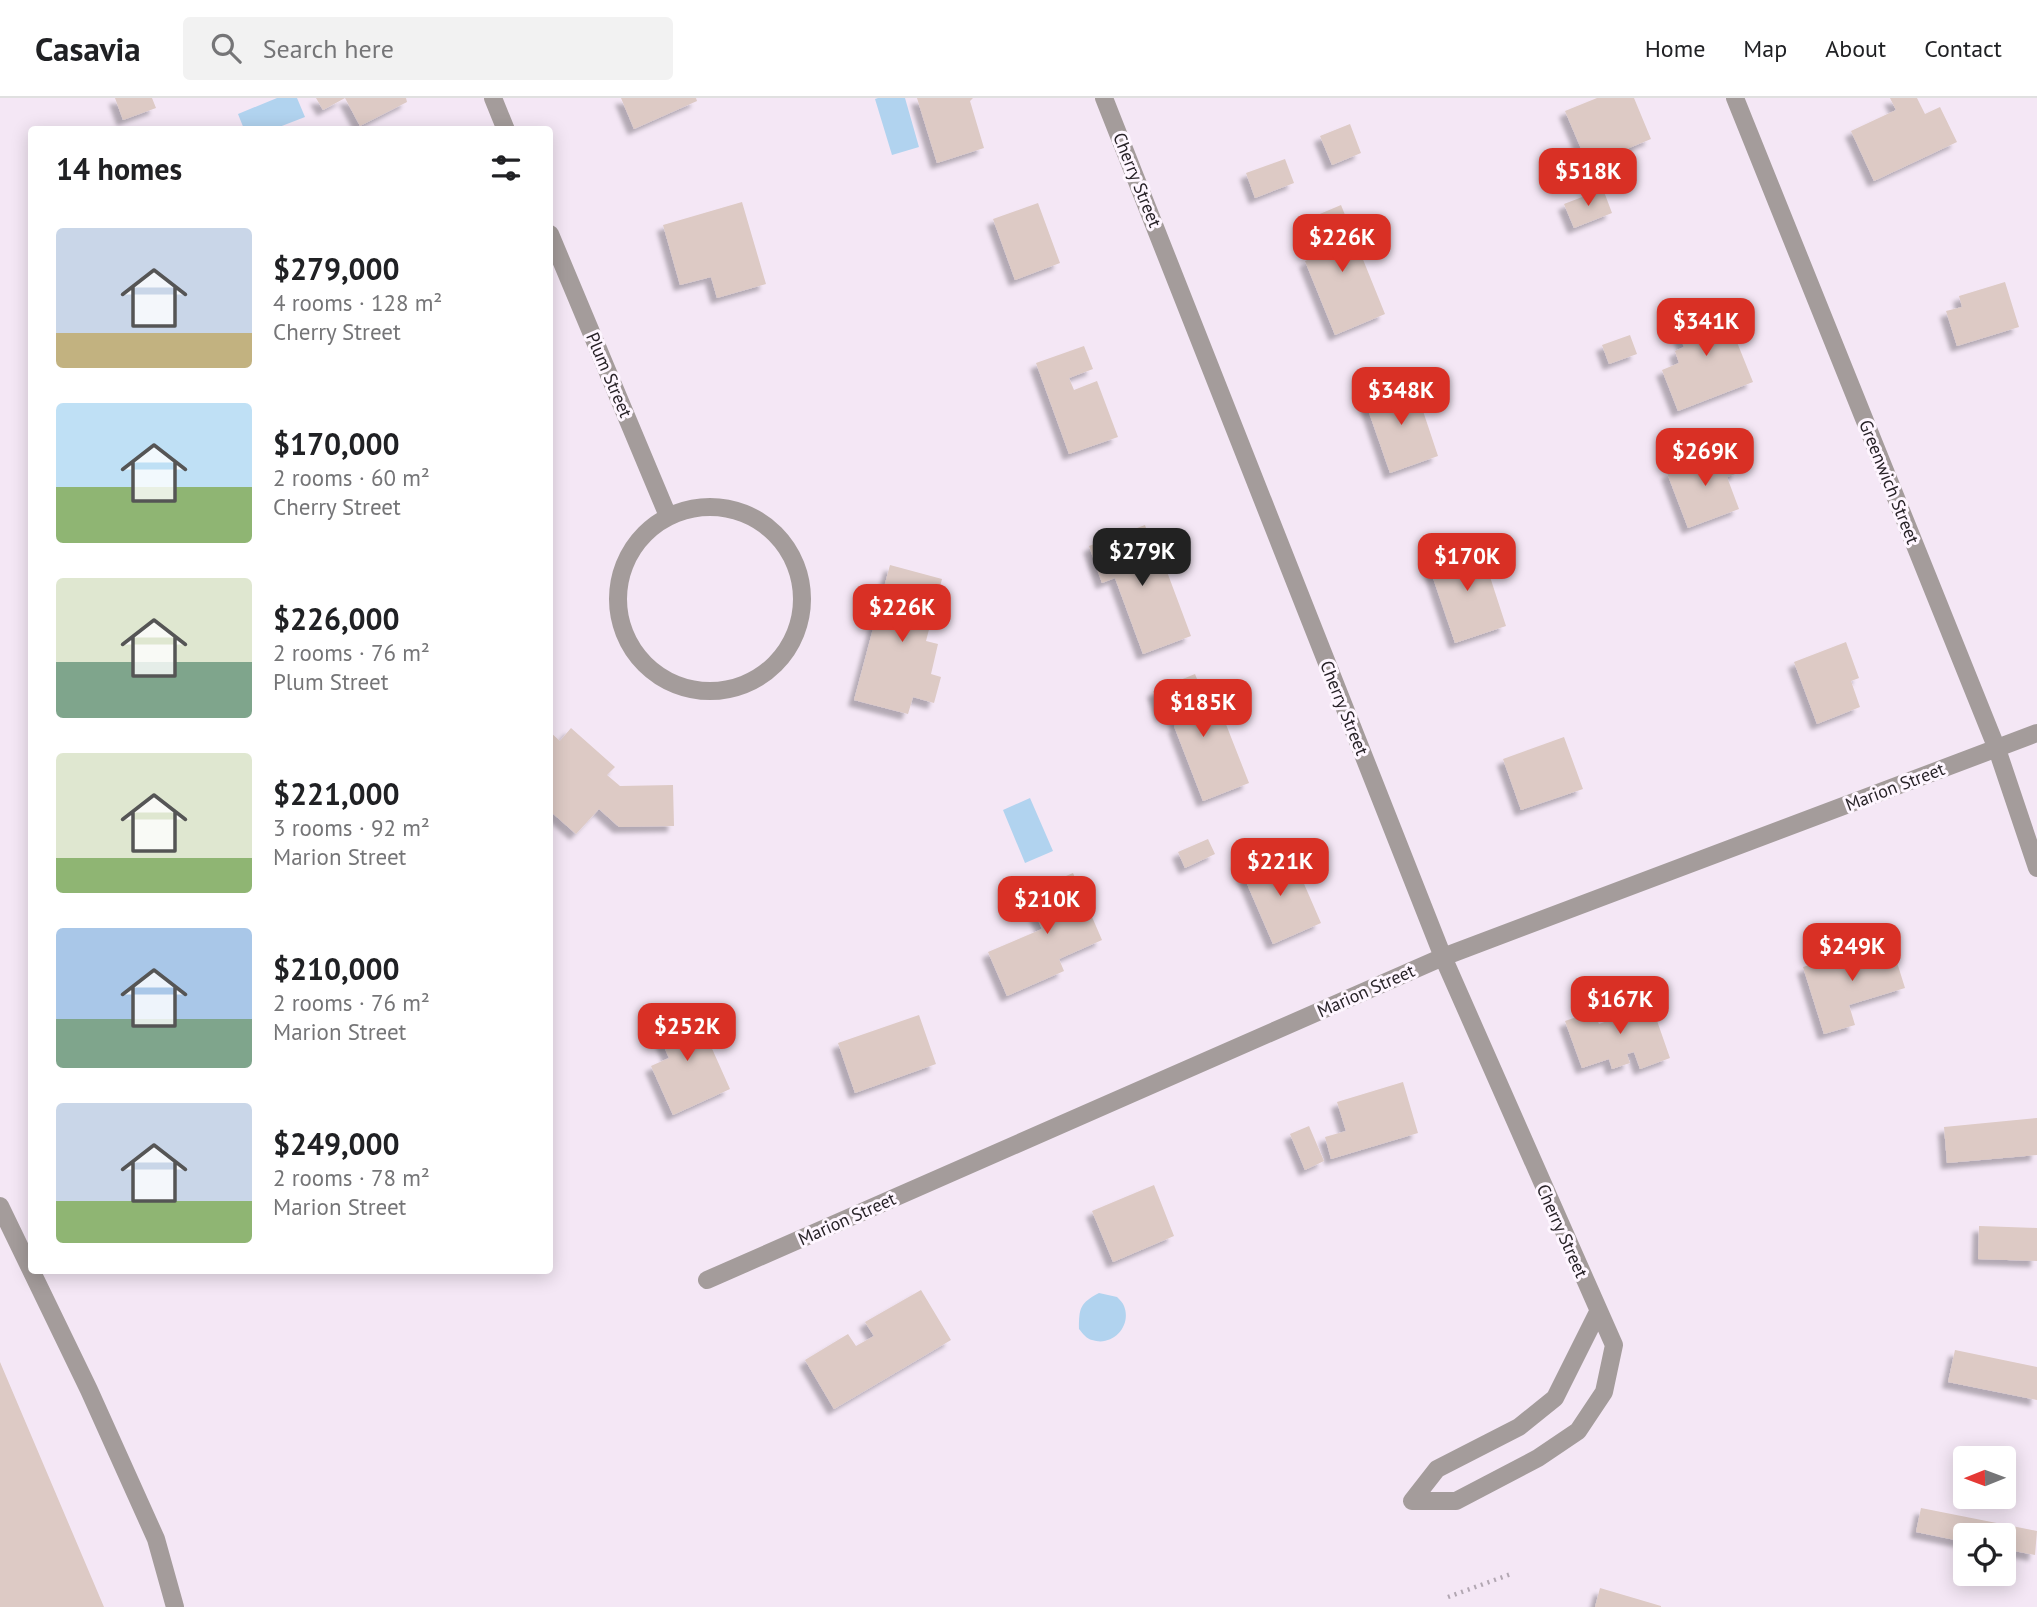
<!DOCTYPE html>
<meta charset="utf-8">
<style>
:root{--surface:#fff;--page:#f2f2f2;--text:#202124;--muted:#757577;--line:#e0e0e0;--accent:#d93025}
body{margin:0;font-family:"PT Sans",sans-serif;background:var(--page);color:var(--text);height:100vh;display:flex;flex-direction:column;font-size:26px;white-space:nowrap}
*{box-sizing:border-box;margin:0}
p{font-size:23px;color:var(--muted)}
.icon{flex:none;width:38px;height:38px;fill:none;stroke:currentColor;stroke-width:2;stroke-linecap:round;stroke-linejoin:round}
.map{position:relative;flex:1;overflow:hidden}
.details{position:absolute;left:28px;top:28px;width:525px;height:1148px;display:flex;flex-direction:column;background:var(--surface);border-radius:7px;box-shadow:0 4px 18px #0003}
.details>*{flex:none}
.needle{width:46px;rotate:269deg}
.tools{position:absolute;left:1953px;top:1348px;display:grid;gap:14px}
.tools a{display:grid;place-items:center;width:63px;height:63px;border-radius:7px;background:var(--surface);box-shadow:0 4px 18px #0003;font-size:35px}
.price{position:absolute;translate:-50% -60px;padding:0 16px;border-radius:14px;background:var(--accent);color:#fff;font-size:23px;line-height:46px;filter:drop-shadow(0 2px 4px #0008)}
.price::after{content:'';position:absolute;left:50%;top:42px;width:21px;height:16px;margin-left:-10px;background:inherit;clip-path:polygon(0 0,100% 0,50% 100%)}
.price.on{background:#222;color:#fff}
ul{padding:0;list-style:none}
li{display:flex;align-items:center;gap:21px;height:175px;padding:0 28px}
li span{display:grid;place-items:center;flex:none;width:196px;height:140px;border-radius:7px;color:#555}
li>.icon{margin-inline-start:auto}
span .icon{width:84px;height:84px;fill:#fffc;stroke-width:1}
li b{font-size:30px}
h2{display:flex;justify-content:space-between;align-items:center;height:84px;padding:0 28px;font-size:30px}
header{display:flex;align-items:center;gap:42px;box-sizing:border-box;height:98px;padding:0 35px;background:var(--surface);border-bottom:2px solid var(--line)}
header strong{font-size:33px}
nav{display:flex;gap:38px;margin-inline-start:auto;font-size:24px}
.search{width:490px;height:63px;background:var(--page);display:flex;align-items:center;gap:18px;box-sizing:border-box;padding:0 24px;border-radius:7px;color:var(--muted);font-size:26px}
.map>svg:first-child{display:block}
.water{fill:#b1d3ef}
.building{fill:#ddcac5;filter:url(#shadow)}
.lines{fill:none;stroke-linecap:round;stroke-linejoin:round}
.path{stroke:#b2a7b2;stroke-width:4.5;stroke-dasharray:2 5;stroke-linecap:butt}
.lane{stroke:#a49c9b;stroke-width:18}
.street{stroke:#a49c9b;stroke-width:18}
.labels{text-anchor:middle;stroke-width:6;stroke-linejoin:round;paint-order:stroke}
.street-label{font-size:18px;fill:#272227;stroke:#fef6ff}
</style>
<header>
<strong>Casavia</strong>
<div class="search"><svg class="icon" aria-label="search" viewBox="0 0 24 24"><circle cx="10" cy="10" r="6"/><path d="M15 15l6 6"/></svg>Search here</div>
<nav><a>Home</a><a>Map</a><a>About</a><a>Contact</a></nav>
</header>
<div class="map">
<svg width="2037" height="1509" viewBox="0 0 2037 1509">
<defs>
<filter id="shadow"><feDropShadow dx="-6" dy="6" stdDeviation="2" flood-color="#0004"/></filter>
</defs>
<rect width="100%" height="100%" fill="#f4e7f5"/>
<path class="water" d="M277,0H297L305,19L274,31H244L238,16Z
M878,0H905L919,49L892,57L875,1Z
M1030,700L1053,753L1025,765L1003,712Z
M1099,1195L1117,1199C1120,1202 1123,1205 1124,1208C1132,1228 1113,1249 1092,1242C1087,1241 1083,1236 1079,1231C1079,1210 1080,1205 1099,1195Z"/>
<path class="building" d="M115,0H152L156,10L123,22Z
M316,0H406L407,4L360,28L345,0L323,12Z
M621,0H696L697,3L634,31Z
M917,0H973L970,3L984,50L937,65Z
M1597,0H1634L1651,41L1588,67L1565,13Z
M1890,0H1917L1925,16L1940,9L1957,44L1874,83L1851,33L1896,12Z
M1350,26L1361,55L1332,67L1320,38Z
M1285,61L1294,85L1255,100L1246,75Z
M1603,91L1612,115L1574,130L1564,106Z
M742,104L766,186L717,200L711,179L680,187L663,127Z
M1038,105L1060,165L1015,182L993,121Z
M1341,107L1385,216L1335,237L1305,163L1322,156L1308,121Z
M2005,184L2019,229L1957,248L1946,213L1962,209L1959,198Z
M1720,202L1753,284L1678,313L1662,272L1679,265L1675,253L1684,249L1673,220Z
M1630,237L1637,256L1609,266L1602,247Z
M1084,248L1093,271L1069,280L1074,292L1097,283L1118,339L1069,356L1036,265Z
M1413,283L1438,358L1390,375L1364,300Z
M1729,351L1738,375L1727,379L1739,411L1688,430L1667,375Z
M1145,427L1158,465L1163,463L1191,538L1143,556L1115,480L1102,485L1089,448Z
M1479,445L1506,528L1455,545L1427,462Z
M890,467L942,481L926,543L938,546L931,576L941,579L934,605L913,599L908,616L854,602Z
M1846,544L1859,580L1851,583L1860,609L1817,626L1794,564Z
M1195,576L1206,603L1199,606L1203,617L1220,611L1249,685L1203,703L1174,628L1177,627L1171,614L1162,617L1153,593Z
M571,630L615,669L607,677L620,688L673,687L674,728L619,729L599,711L576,736L550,713V634L560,643Z
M1564,639L1583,691L1521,712L1503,661Z
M1208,741L1215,756L1185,770L1178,754Z
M1263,754L1272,775L1295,765L1321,825L1273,846L1238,765Z
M1073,775L1102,842L1059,861L1064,873L1007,898L988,854L1042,831L1026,795Z
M1890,842L1905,890L1849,907L1855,927L1824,936L1803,869Z
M1647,894L1670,960L1640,971L1634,954L1627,956L1630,965L1612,971L1609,961L1582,970L1565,923L1594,913L1599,926L1621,918L1616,905Z
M693,908L730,991L673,1017L651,968L669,960L654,926Z
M919,917L936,966L855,995L838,945Z
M1403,984L1418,1035L1331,1061L1325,1039L1346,1033L1337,1004Z
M2037,1020V1057L1947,1065L1944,1029Z
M1309,1028L1324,1063L1305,1072L1290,1036Z
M1154,1087L1174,1138L1113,1164L1092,1113Z
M1979,1128L2037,1130V1163L1978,1161Z
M921,1192L951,1242L834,1311L805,1262L848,1236L856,1248L874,1238L865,1224Z
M1955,1252L2037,1269V1302L1948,1284Z
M0,1264L104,1509H0Z
M1921,1410L2037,1433L2035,1457L2004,1451V1437H1965V1444L1916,1434Z
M1600,1490L1661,1508V1509H1595Z"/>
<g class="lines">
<path class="path" d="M1448,1499L1511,1476"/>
<path class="lane" d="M0,1108L89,1292L156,1441L175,1509"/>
<path class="street" d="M493,0L506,32
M1104,0L1443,859L1614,1247L1604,1294L1578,1333L1538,1360L1456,1403H1412
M1735,0L1997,651L2037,770
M550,136L668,418
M618 501a92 92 0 1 1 184 0a92 92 0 1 1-184 0Z
M707,1182L1443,859L2037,635
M1412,1403L1437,1371L1519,1329L1555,1300L1598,1214"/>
</g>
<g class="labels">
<g class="street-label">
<text transform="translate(1137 82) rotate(68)" y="6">Cherry Street</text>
<text transform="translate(609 277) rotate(67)" y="6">Plum Street</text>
<text transform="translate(1889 384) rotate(68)" y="6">Greenwich Street</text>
<text transform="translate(1344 610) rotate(68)" y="6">Cherry Street</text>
<text transform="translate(1895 689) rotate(-21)" y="6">Marion Street</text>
<text transform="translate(1366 893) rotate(-24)" y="6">Marion Street</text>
<text transform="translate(847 1121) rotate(-24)" y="6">Marion Street</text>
<text transform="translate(1562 1133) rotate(66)" y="6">Cherry Street</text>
</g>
</g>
</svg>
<div class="tools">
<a><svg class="needle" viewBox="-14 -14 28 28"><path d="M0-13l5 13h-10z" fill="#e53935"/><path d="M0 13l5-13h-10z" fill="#757577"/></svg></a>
<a><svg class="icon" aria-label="locate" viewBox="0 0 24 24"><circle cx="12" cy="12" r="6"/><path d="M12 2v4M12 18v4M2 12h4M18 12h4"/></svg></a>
</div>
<b class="price" style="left:1588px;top:110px">$518K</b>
<b class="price" style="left:1342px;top:176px">$226K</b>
<b class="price" style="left:1706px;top:260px">$341K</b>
<b class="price" style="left:1401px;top:329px">$348K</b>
<b class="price" style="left:1705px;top:390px">$269K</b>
<b class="price on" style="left:1142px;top:490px">$279K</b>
<b class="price" style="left:1467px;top:495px">$170K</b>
<b class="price" style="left:902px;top:546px">$226K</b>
<b class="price" style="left:1203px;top:641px">$185K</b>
<b class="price" style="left:1280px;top:800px">$221K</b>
<b class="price" style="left:1047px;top:838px">$210K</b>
<b class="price" style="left:1852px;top:885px">$249K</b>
<b class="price" style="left:1620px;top:938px">$167K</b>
<b class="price" style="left:687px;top:965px">$252K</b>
<section class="details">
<h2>14 homes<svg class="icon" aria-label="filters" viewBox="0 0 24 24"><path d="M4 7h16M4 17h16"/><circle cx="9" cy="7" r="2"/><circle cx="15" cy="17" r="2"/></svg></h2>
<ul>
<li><span style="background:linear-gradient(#c9d6e8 75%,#c2b280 0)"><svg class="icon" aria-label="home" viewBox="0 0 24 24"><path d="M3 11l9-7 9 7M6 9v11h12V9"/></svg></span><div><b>$279,000</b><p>4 rooms · 128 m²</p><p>Cherry Street</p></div></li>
<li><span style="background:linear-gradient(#bfe0f5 60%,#8fb573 0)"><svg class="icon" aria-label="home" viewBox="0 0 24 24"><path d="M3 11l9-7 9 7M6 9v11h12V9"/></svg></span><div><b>$170,000</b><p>2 rooms · 60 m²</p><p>Cherry Street</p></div></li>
<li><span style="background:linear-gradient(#dfe7d0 60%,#7fa58c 0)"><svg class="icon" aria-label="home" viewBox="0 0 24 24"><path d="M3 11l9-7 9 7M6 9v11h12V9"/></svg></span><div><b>$226,000</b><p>2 rooms · 76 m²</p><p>Plum Street</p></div></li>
<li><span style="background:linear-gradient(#dfe7d0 75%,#8fb573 0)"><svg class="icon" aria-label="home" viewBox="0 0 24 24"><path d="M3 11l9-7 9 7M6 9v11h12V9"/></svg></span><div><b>$221,000</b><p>3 rooms · 92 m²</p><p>Marion Street</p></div></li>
<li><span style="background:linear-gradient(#a9c7e8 65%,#7fa58c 0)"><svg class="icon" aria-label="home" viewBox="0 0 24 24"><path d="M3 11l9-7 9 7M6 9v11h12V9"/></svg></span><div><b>$210,000</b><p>2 rooms · 76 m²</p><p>Marion Street</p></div></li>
<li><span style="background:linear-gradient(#c9d6e8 70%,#8fb573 0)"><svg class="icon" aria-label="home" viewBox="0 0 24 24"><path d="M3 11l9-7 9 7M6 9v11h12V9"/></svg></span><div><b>$249,000</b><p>2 rooms · 78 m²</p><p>Marion Street</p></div></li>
</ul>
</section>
</div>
